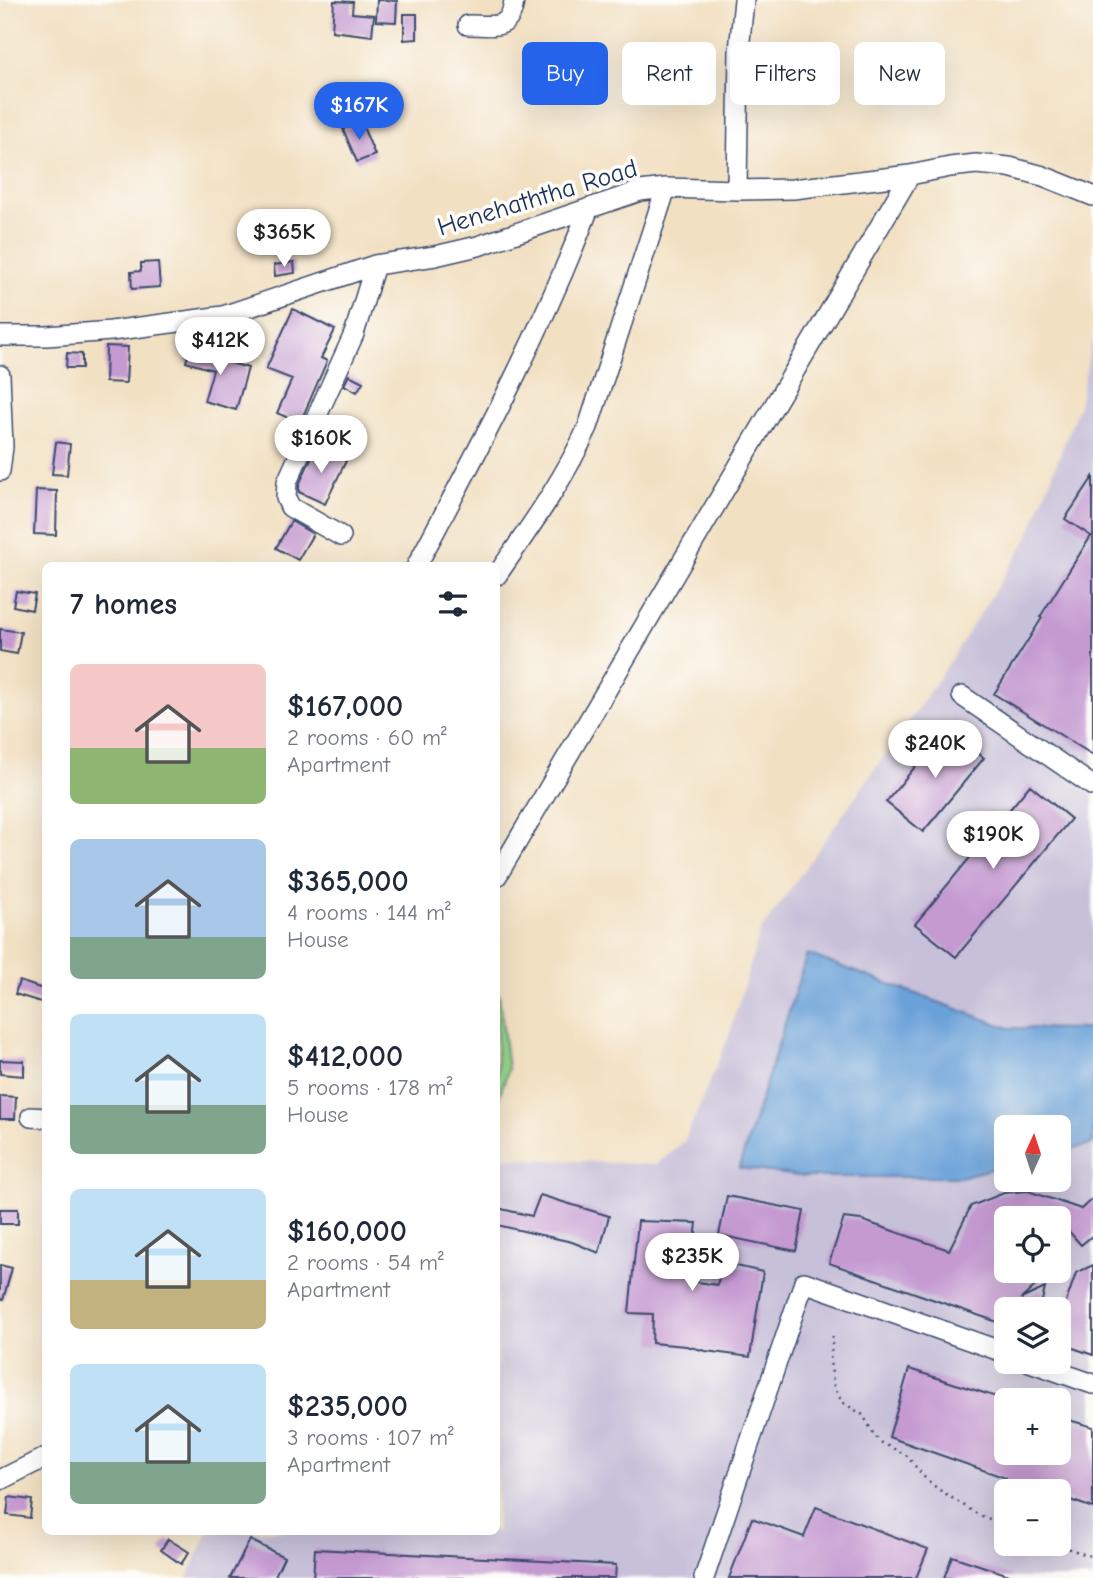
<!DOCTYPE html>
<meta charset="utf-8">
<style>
:root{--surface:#fff;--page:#f6f6f7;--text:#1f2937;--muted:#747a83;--accent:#2563eb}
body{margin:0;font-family:"Comic Neue",sans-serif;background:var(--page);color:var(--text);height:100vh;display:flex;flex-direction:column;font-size:26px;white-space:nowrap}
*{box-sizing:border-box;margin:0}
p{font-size:23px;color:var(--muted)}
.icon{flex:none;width:38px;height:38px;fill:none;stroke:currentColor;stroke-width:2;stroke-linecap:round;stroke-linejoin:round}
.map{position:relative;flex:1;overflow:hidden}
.details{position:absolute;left:42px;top:562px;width:458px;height:973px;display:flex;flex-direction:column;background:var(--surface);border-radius:10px;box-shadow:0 7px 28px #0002}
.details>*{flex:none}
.top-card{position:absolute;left:522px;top:42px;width:466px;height:63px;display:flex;gap:14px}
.needle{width:46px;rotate:3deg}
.tools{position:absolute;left:994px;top:1115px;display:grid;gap:14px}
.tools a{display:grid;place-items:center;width:77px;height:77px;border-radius:10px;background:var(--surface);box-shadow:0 7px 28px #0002;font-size:35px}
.price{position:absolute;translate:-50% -60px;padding:0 16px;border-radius:24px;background:#fff;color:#222;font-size:23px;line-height:46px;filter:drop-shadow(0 2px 4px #0008)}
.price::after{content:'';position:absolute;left:50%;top:42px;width:21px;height:16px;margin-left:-10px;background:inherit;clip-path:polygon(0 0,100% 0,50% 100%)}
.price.on{background:var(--accent);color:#fff}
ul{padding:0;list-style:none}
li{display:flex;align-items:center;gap:21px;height:175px;padding:0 28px}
li span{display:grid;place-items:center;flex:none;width:196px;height:140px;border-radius:10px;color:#555}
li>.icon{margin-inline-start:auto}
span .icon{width:84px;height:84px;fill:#fffc;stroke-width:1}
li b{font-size:30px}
h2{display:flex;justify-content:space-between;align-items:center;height:84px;padding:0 28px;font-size:30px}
.pill{padding:0 24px;border-radius:10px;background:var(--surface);box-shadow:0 7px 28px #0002;font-size:24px;line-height:63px}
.pill.on{background:var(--accent);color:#fff}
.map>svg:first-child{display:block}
.industrial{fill:#c7c0d9;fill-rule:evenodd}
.green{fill:#97d68c;stroke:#598275;stroke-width:2}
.water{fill:#6ba1d8;stroke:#43689b;stroke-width:2}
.building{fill:#c49ad1}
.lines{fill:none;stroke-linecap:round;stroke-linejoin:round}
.minor-casing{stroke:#3b4a6d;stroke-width:22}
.path{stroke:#3b4a6d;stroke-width:2.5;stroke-dasharray:2 5;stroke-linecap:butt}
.minor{stroke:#fff;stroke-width:19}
.labels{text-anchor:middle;stroke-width:7;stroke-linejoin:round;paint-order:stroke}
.street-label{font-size:26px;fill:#1b2f5e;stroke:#fdfcf7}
</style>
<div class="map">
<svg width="1093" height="1578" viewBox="0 0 1093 1578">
<rect width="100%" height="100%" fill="#fdfcf7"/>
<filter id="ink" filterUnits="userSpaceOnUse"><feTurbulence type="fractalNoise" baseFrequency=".0143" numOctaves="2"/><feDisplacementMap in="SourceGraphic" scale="14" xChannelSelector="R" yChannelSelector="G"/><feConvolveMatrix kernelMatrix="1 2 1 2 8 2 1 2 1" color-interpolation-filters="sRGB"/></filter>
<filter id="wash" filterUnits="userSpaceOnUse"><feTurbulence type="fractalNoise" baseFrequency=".00686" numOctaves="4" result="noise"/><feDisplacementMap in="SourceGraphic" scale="28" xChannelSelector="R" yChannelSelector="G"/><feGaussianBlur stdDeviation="1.57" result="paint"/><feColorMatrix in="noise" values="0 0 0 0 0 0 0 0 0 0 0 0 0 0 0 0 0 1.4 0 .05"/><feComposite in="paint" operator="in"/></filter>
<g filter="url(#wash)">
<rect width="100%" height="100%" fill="#f2e0c2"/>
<path class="industrial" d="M1093,335V1578H187L209,1531H497V1157L655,1165L684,1142L728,1039L760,932L940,677L1028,538L1079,405ZM1006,1127H1059V1180H1006ZM1006,1218H1059V1270H1006ZM1006,1309H1059V1362H1006ZM1006,1400H1059V1452H1006ZM1006,1491H1059V1544H1006Z"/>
<path class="green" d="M497,992L499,994L508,1070L497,1103Z"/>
<path class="water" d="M807,954L1009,1028L1087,1029L1093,1024V1144L1059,1152V1127H1006V1165L960,1177H806L739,1168Z"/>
<g id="blocks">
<path class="building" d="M377,0L397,1L396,22L376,21Z
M334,1L353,2L352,13L374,15L372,36L332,31Z
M404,14H417V39L404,40Z
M359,86L363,102L339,109L334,94Z
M361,122L375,155L357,162L343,129Z
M158,262L160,287L132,289L131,272L141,271V263Z
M294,262L295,273L275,276L274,265Z
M293,309L335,330L321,358L327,361L300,423L277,413L292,379L266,369Z
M193,338L203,341L200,354L248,368L236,410L204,401L213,370L186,362Z
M106,346L128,347L126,383L105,382Z
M67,353L82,354V368H66Z
M349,375L363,382L357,392L344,385Z
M56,442L70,444L67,475L52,474Z
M316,447L346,461L325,504L299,492V485Z
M1093,477V755L994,694L1042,618L1040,617L1091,536L1065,519Z
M36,490L57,491L56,535L34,534Z
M291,521L313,534L298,560L276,548Z
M16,591L35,594L32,610L13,606Z
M0,629L21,632L17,654L0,651Z
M947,728L984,758L923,832L886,802Z
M1030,785L1071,819L956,957L915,924Z
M19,981L46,990L44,1003L15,994Z
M0,1060L24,1061V1076L0,1074Z
M0,1096L16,1097L15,1119H0Z
M1028,1191L1081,1209L1093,1198V1235L1081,1245L1059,1220V1218H1006V1270H1053L1021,1299L1045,1288L1040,1309H1006V1325L829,1263L844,1218L861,1220L949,1250L971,1206L1004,1193Z
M540,1195L609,1216L599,1253L572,1242L497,1225V1208L532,1216Z
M727,1196L804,1211L796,1251L719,1235Z
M0,1209H18V1224H0Z
M638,1221L697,1223L690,1281L717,1285L723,1263L763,1272L750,1357L706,1351L686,1346L652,1343L653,1314L629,1313Z
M0,1265L12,1268L3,1300L0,1299Z
M1093,1265V1355L1059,1343V1323L1076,1273Z
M909,1369L1006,1400V1452H1059V1417L1093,1427V1508L1059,1496V1491H1006V1518L994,1514L1006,1478L889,1437Z
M9,1497L32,1500L30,1518L7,1515Z
M816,1507L928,1549L916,1578H729L752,1518L804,1537Z
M168,1539L189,1552L181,1564L161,1550Z
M250,1540L284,1557L274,1578H230Z
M315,1549L616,1565L615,1578H313Z
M952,1556L1012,1576V1578H944Z"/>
</g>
</g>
<g filter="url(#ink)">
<use href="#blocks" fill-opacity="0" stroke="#3b4a6d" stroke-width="2"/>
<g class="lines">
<g class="minor-casing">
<path id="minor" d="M468,25C493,25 511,32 514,0
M737,190L739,51L744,0
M0,336H47L111,331L223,316L375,265L435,256L478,246L640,191L666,188L737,190L793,189L910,175L950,167L976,164L1009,167L1043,176L1093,196
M0,375L3,447L0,471
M341,536L290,507L286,498L287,482L354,334L375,265
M417,565C479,448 542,332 589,208
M497,575C530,527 564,480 588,427L666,188
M962,696L1093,786
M497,876L910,175
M31,1117L46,1118
M1030,1362L1093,1384
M0,1480L46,1457
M704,1578L804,1282L1006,1353"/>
</g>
<path class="path" d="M833,1336L830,1360L834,1387L842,1402L863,1415L874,1435L882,1443L906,1455L925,1478L938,1489L977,1514L1006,1526
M1055,1544L1093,1557"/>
<use href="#minor" class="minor"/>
</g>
</g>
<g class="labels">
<g class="street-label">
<text transform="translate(537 197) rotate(-17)" y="9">Henehaththa Road</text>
</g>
</g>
</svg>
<div class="tools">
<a><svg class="needle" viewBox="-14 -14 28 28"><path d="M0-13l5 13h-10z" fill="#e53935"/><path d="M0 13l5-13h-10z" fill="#747a83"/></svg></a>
<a><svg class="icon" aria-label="locate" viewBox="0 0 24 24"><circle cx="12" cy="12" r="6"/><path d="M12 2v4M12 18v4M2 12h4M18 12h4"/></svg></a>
<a><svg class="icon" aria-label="layers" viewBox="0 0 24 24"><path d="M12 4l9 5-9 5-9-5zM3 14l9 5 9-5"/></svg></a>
<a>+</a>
<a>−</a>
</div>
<b class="price on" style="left:359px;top:142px">$167K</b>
<b class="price" style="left:284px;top:269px">$365K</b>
<b class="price" style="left:220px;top:377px">$412K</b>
<b class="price" style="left:321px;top:475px">$160K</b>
<b class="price" style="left:935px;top:780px">$240K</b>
<b class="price" style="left:993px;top:871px">$190K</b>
<b class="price" style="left:692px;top:1293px">$235K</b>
<div class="top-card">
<a class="pill on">Buy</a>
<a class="pill">Rent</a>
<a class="pill">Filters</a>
<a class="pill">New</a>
</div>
<section class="details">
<h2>7 homes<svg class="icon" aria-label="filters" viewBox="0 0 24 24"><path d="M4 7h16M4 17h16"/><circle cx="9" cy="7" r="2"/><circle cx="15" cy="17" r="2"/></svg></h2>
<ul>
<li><span style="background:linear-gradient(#f6c9c9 60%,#8fb573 0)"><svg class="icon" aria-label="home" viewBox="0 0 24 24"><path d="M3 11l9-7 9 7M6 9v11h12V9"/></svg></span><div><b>$167,000</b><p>2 rooms · 60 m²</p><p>Apartment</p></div></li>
<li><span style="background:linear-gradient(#a9c7e8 70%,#7fa58c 0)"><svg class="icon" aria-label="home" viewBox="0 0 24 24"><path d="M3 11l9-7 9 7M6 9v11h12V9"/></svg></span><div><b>$365,000</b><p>4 rooms · 144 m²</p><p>House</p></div></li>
<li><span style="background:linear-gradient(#bfe0f5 65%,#7fa58c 0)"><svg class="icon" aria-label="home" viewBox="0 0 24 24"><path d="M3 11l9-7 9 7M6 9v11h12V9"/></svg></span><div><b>$412,000</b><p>5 rooms · 178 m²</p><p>House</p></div></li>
<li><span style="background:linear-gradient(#bfe0f5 65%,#c2b280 0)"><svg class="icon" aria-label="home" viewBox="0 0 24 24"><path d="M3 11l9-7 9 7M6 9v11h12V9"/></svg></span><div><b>$160,000</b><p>2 rooms · 54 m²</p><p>Apartment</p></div></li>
<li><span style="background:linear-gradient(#bfe0f5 70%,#7fa58c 0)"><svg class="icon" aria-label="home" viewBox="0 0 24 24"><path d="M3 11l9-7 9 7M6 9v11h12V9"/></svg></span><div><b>$235,000</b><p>3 rooms · 107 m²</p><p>Apartment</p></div></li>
</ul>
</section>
</div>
